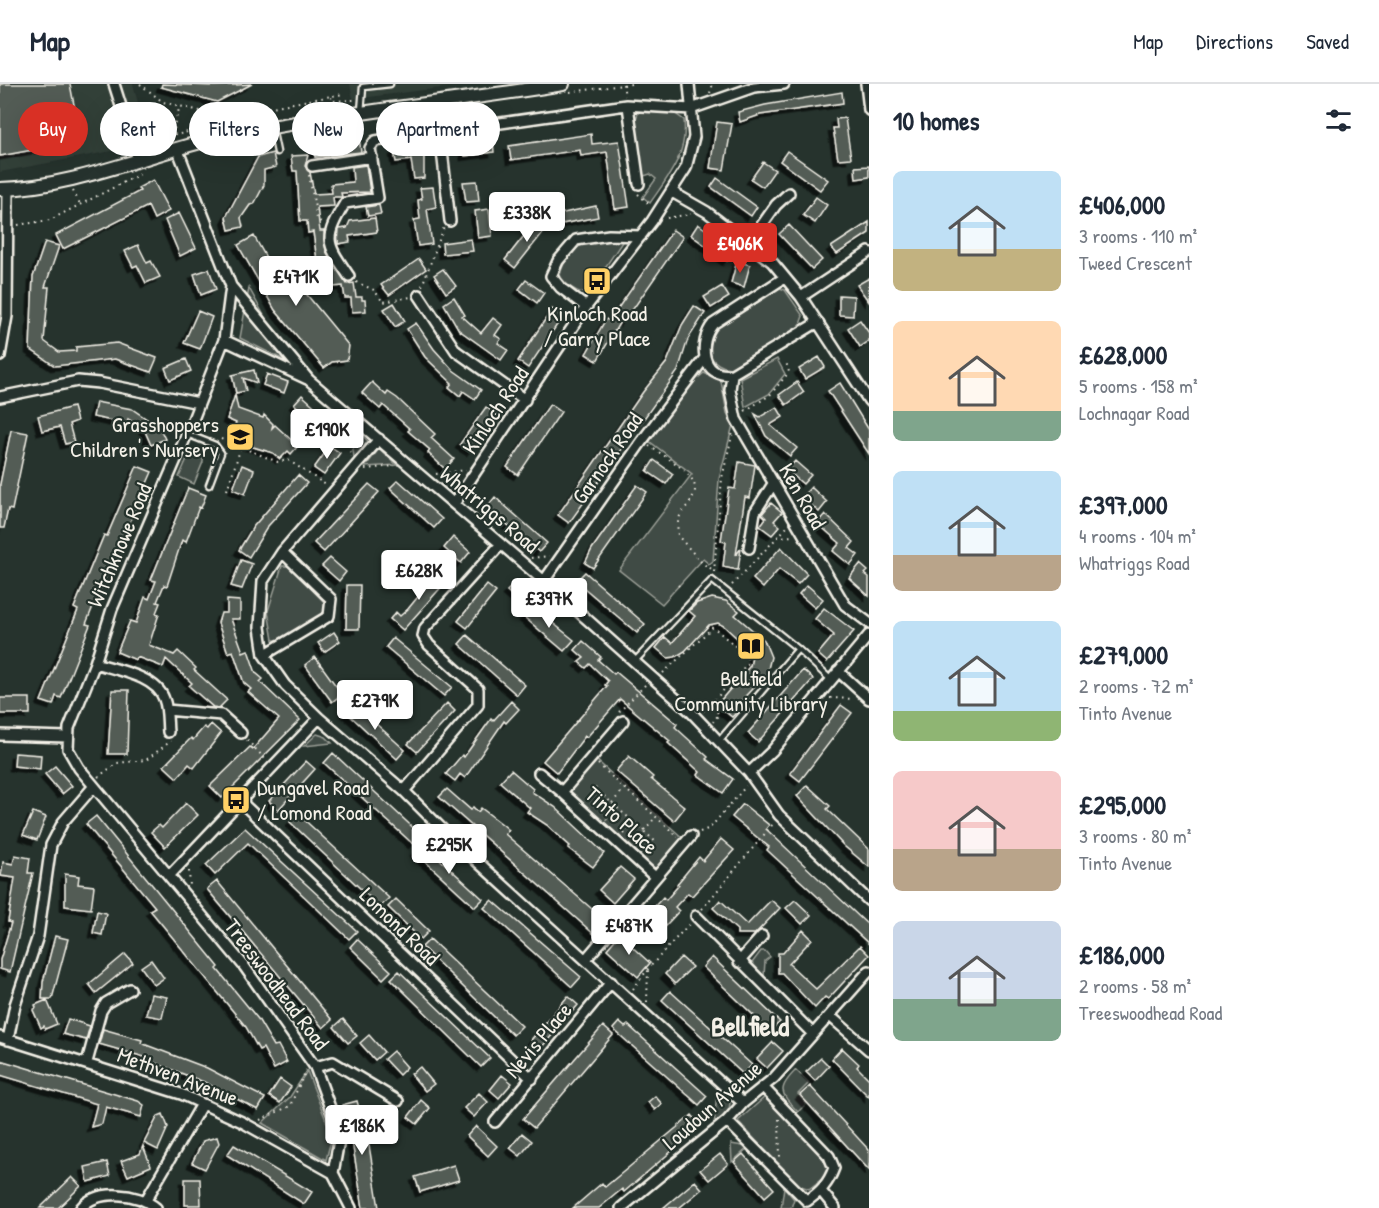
<!DOCTYPE html>
<meta charset="utf-8">
<style>
:root{--surface:#fff;--page:#f2f2f3;--text:#1f2937;--muted:#747a83;--line:#e0e1e3;--accent:#d93025}
body{margin:0;font-family:"Patrick Hand",sans-serif;background:var(--page);color:var(--text);height:100vh;display:flex;flex-direction:column;font-size:22px;white-space:nowrap}
*{box-sizing:border-box;margin:0}
p{font-size:20px;color:var(--muted)}
.icon{flex:none;width:33px;height:33px;fill:none;stroke:currentColor;stroke-width:2;stroke-linecap:round;stroke-linejoin:round}
.map{position:relative;flex:1;overflow:hidden}
.details{display:flex;flex-direction:column;background:var(--surface);width:510px}
.details>*{flex:none}
.guide{position:absolute;left:18px;top:18px;width:570px;height:54px;display:flex;gap:12px}
.price{position:absolute;translate:-50% -51px;padding:0 14px;border-radius:6px;background:#fff;color:#222;font-size:20px;line-height:39px;filter:drop-shadow(0 2px 3px #0008)}
.price::after{content:'';position:absolute;left:50%;top:36px;width:18px;height:14px;margin-left:-9px;background:inherit;clip-path:polygon(0 0,100% 0,50% 100%)}
.price.current{background:var(--accent);color:#fff}
ul{padding:0;list-style:none}
li{display:flex;align-items:center;gap:18px;height:150px;padding:0 24px}
li span{display:grid;place-items:center;flex:none;width:168px;height:120px;border-radius:9px;color:#555}
li>.icon{margin-inline-start:auto}
span .icon{width:72px;height:72px;fill:#fffc;stroke-width:1}
li b{font-size:26px}
h2{display:flex;justify-content:space-between;align-items:center;height:72px;padding:0 24px;font-size:26px}
.pill{padding:0 21px;border-radius:27px;background:var(--surface);box-shadow:0 6px 24px #0002;font-size:21px;line-height:54px}
.pill.current{background:var(--accent);color:#fff}
header{display:flex;align-items:center;gap:36px;box-sizing:border-box;height:84px;padding:0 30px;background:var(--surface);border-bottom:2px solid var(--line)}
header strong{font-size:28px}
nav{display:flex;gap:33px;margin-inline-start:auto;font-size:21px}
main{display:flex;flex:1;min-height:0}
.map>svg:first-child{display:block}
.built{fill:#333f39}
.green{fill:#414b45;stroke:#9a9e96;stroke-width:1.5}
.building{fill:#525c55;stroke:#f4f1e8;stroke-width:1.5;filter:url(#shadow)}
.lines{fill:none;stroke-linecap:round;stroke-linejoin:round}
.service-casing{stroke:#f4f1e8;stroke-width:9}
.minor-casing{stroke:#f4f1e8;stroke-width:14}
.secondary-casing{stroke:#f4f1e8;stroke-width:16}
.path{stroke:#f4f1e8;stroke-width:2;stroke-dasharray:1.5 4.5;stroke-linecap:butt}
.service{stroke:#26332d;stroke-width:4.5}
.minor{stroke:#26332d;stroke-width:9}
.secondary{stroke:#26332d;stroke-width:12}
.labels{text-anchor:middle;stroke-width:4.5;stroke-linejoin:round;paint-order:stroke}
.poi-label{font-size:22px;fill:#f4f1e8;stroke:#26332d}
.street-label{font-size:22px;fill:#f4f1e8;stroke:#26332d}
.district-label{font-size:28px;font-weight:bold;fill:#f4f1e8;stroke:#26332d}
</style>
<header>
<strong>Map</strong>
<nav><a>Map</a><a>Directions</a><a>Saved</a></nav>
</header>
<main>
<div class="map">
<svg width="869" height="1124" viewBox="0 0 869 1124">
<defs>
<filter id="shadow"><feDropShadow dx="-4.5" dy="4.5" stdDeviation="0" flood-color="#0009"/></filter>
</defs>
<rect width="100%" height="100%" fill="#26332d"/>
<filter id="ink" filterUnits="userSpaceOnUse"><feTurbulence type="fractalNoise" baseFrequency=".0167" numOctaves="2"/><feDisplacementMap in="SourceGraphic" scale="12" xChannelSelector="R" yChannelSelector="G"/><feConvolveMatrix kernelMatrix="1 2 1 2 8 2 1 2 1" color-interpolation-filters="sRGB"/></filter>
<g filter="url(#ink)">
<path class="built" d="M0,0H133L147,53L112,67L0,88Z
M350,0H472L353,15Z"/>
<path class="green" d="M639,27L674,29L684,36C688,70 668,93 650,119L643,113L656,95L650,90L644,92L642,88L635,37Z
M618,154L624,155L588,209C578,210 564,200 560,191C569,157 587,159 618,154Z
M249,204L290,279L240,254Z
M780,204L785,206L803,232L799,243C784,252 746,283 730,284C722,284 714,278 710,272C705,263 708,255 714,246Z
M777,275L785,290L769,310L745,323L740,294Z
M704,289L721,297L727,329L733,341L719,395L713,477L709,480L703,475L662,520L619,486L692,390L649,357L687,303Z
M350,341L368,357L354,374Z
M197,365L203,369V378L194,400L179,393L190,368Z
M379,365L397,381L365,383Z
M282,482H289L325,519L324,528L283,556H273L268,527Z
M317,650L326,653L332,659L304,662Z
M593,673L685,756L655,791L564,708Z
M761,867H765L770,873L765,877L764,892L752,879Z
M796,986L809,999L798,1010L806,1020L798,1028C781,1009 776,1006 796,986Z
M307,987L332,1052L326,1076L262,1039L290,1013Z
M717,1007L730,1019C729,1030 723,1036 714,1042Z
M766,1012L823,1074L828,1085L823,1094L809,1105L796,1100L738,1037Z
M731,1060L749,1063L732,1078Z
M784,1103L794,1115L791,1124H781Z"/>
<path class="building" d="M0,0H70L81,57L0,72Z
M162,0L215,2L252,0L217,18L161,3Z
M842,8L843,19L760,31L740,38L738,28L765,21Z
M845,34L851,74L838,75L833,44H837L836,35Z
M717,38L732,40L724,86L710,84Z
M591,50L592,60L619,57L629,123L615,125L607,68L581,72L580,66L511,76L509,62Z
M359,53L361,68L315,73L313,59Z
M493,57L494,68L465,72L463,61Z
M424,62V94L414,95L411,76L396,78L394,67Z
M787,67L828,96L820,106L780,77Z
M273,69L276,83L264,86V101L254,120L250,121L241,134L243,143L229,146L226,133L258,73Z
M308,71L305,82L310,88L314,110L332,109L331,100L353,98L352,83L366,81L370,108L341,109L342,113H333L334,122L317,123L320,147H324L326,167L347,200L354,199L356,213H362V216H365L366,227L352,228L351,214H345L343,202L333,203L332,189L325,190L324,175L317,176L313,148L308,149L307,137H300L297,87H293L291,72Z
M763,78L775,86L763,103L751,95Z
M869,82V93L856,95L855,83Z
M717,94L757,123L751,132L711,103Z
M153,96L169,127L154,135L148,122L63,165L56,151L140,107L138,104Z
M477,97L479,117L466,118L463,98Z
M433,103L436,123L427,125L432,160L418,162L414,136L420,135L418,116L422,115L420,104Z
M816,113L827,121L815,139L803,131Z
M379,121L381,130L368,132L366,123Z
M596,122L598,133L556,141L554,131Z
M489,125L492,152L478,154L475,127Z
M179,129L196,164L180,172L165,136Z
M375,134L377,148L349,152L350,158L338,160L339,145L347,144L350,137Z
M538,134L548,142L515,184L505,176Z
M869,138V149L837,170L831,163Z
M698,140L735,166L727,177L691,151Z
M789,141L822,176L812,185L779,150Z
M673,146L683,153L624,238L621,236L597,277L586,270L606,235L609,237Z
M254,152L273,186L287,178L296,193L294,195L349,262L347,276L332,278L324,284L275,226L238,161Z
M471,155L473,167L443,170L442,159Z
M45,158L59,162L45,203H49L44,257L59,268L76,267V263L117,259L157,274L151,288L115,275L55,282L30,265L33,193Z
M138,161L147,179L151,177L160,193L146,199L137,181L133,183L125,167Z
M419,175L426,185L389,211L381,201Z
M737,177L750,181L744,203L731,199Z
M209,185L216,205L201,211L194,190Z
M443,185L456,202L446,209L434,191Z
M869,194V218L857,201Z
M526,196L544,209L537,219L519,205Z
M722,202L729,213L711,224L704,213Z
M839,211L854,212L853,232L839,231Z
M454,213L465,231L462,232L481,249L493,234L502,241L495,251L501,255L498,259L508,266L501,276L459,246L444,220Z
M394,219L405,237L395,243L384,225Z
M694,222L705,229L688,255L678,287L569,439L558,431L643,308L667,278L682,241Z
M552,225L563,232L528,284L518,277Z
M198,227L212,233L200,265L184,259Z
M860,236L869,249V257L860,263L848,244Z
M416,239L434,265L453,286L481,306L475,315L463,307L460,312L449,303L452,299L425,273L407,245Z
M819,273L825,283L805,295L799,285Z
M186,275L191,287L170,296L165,284Z
M254,286L257,299L243,294L246,307L236,309L232,291Z
M267,290L288,298L284,309L263,301Z
M372,298L386,311L388,308L397,314L435,350L431,354L454,375L445,385L428,369L430,366L408,347L410,345L383,321L380,325L362,309Z
M797,298L804,308L786,321L779,311Z
M840,299L869,346V370L828,307Z
M235,311L238,325L263,334L264,331L273,340L272,344L275,341L298,362L291,370L288,367L280,375L273,369L230,356L236,339L227,335Z
M302,311L342,347L334,356L294,320Z
M96,318L132,325L150,337L155,334L165,355L151,361L144,345L128,335L127,340L93,333Z
M550,320L561,328L518,391L507,383Z
M73,323L77,337L69,340L74,358L65,360L60,343L42,347L38,332Z
M486,323L497,331L471,367L460,360Z
M777,323L783,333L770,341L797,364L790,372L766,352L755,330L760,333Z
M11,346L28,349L12,426L8,425L4,444H0V400Z
M330,362L340,369L324,391L314,384Z
M654,376L673,390L666,400L647,387Z
M795,377L811,391L803,400L787,386Z
M739,378L755,381L750,414L745,413L736,471L741,464L738,486L723,483L726,458L721,457L729,404L735,405Z
M242,381L254,386L245,410L233,405Z
M137,382L152,388L96,515L86,540L90,541L61,614L56,612L53,621L41,617L78,526L74,524L104,451L107,452Z
M298,391L307,399L268,442L249,473L239,466L253,443Z
M398,396L442,435L434,444L390,404Z
M369,400L379,408L324,468L314,459Z
M637,401L647,408L593,484L585,479L592,465Z
M811,403L827,418L819,428L802,413Z
M188,404L206,411L201,424L199,423L186,458L182,456L167,502L164,501L157,518L160,519L156,529L159,530L149,561L174,571L178,567L196,584L194,586L227,616L219,624L213,623L189,602L192,599L166,575L163,583L137,573L136,576L117,568L130,537L136,539L145,513L149,515L156,497L151,496Z
M495,413L547,459L539,468L487,423Z
M771,419L782,428L774,437L780,442L772,451L760,442L766,434L762,430Z
M825,430L854,458L849,464L858,471L850,481L833,467L840,459L817,439Z
M453,453L470,468L461,479L444,464Z
M781,463L807,490L798,500L779,485L763,504L753,495Z
M330,474L346,488L339,497L322,482Z
M241,476L252,480L242,505L231,502Z
M860,480L868,487L865,490L869,493V512L849,494Z
M427,487L444,500L403,546L390,535L396,528L400,532L408,525L426,503L419,497Z
M585,488L645,540L637,549L576,497Z
M516,498L532,512L524,522L507,507Z
M347,501H360L359,545H346Z
M487,501L496,508L467,544L458,537Z
M807,501L823,515L815,524L799,510Z
M712,514L726,517L739,527L735,531L764,556L771,573L767,589L737,621L741,624L732,633L722,625L720,617L750,582L753,569L724,542L718,539L709,541L685,567L675,573L668,574L656,564L665,553L672,559L695,532L689,527L697,519Z
M227,516L240,517V535H231L243,568L248,566L256,589L263,595L260,598L300,636L222,714L210,702L250,663L253,665L279,635L248,608L251,605L244,599L233,567L228,569L218,539L221,529H227Z
M533,523L574,556L564,567L524,533Z
M824,524L854,547L827,578L818,570L834,551L815,535Z
M334,548L340,557L324,568L318,559Z
M467,551L525,601L517,611L459,560Z
M393,554L452,603L444,612L386,563Z
M583,557L601,573L598,576L614,590L616,588L677,640L675,643L708,673L706,675L733,695L723,709L698,691L700,688L668,659L670,657L620,615L587,653L585,652L557,689L543,677L607,602L605,601L608,597L590,580L586,584L579,578L584,574L575,566Z
M315,573L342,610L332,618L305,581Z
M803,586L813,595L758,658L748,649Z
M112,606H129L127,670H108Z
M0,614H30V630H0Z
M511,617L519,625L506,639L504,637L465,694L460,690L455,697L446,690L462,671L464,673L491,635L493,637Z
M352,618L405,666L397,675L345,627Z
M447,619L455,627L417,668L408,660Z
M841,621L852,629L800,697L790,689Z
M211,640L221,649L194,684L189,680L177,694L164,682L191,654L193,656L204,643L207,645Z
M15,669L41,671L40,685L14,682Z
M333,669L421,751L413,760L324,679Z
M629,672L653,693L651,695L685,723L674,737L616,687Z
M306,677L315,685L278,726L269,717Z
M55,682L72,702L62,710L45,690Z
M511,686L533,705L532,708L555,723L604,769L593,783L568,764L570,762L547,741L527,728L530,724L500,698Z
M807,701L830,722L827,725L869,765V783L844,762L797,712Z
M447,705L471,726L473,723L478,728L481,724L502,740L509,746L505,750L606,837L595,851L439,713Z
M186,719L198,731L165,763L151,748L159,741L162,744Z
M743,720L769,741L766,745L869,842V860L767,766L769,763L732,733Z
M33,728L46,733L37,756L23,751Z
M298,730L389,814L380,823L290,738Z
M96,732L219,883L217,885L258,935L274,962L278,961L287,978L274,985L263,964L259,966L246,943L150,826L155,823L86,740Z
M245,744L357,847L349,855L248,759L215,791L206,781Z
M721,755L734,766L692,812L688,809L675,823L679,827L655,853L651,849L647,854L638,846L642,841L640,839L663,813L666,816L679,801L677,800L699,773L703,777Z
M422,759L483,815L475,823L415,768Z
M15,771L30,774L28,789H33L10,888L0,885V876L11,839L8,838L15,794L1,792L3,778L13,780Z
M620,783L634,795L613,819L599,806Z
M65,790L79,792L78,800L94,802L91,825L65,822Z
M217,797L332,936L323,944L207,805Z
M396,815L429,847L421,855L388,823Z
M492,816L581,893L572,903L484,824Z
M720,816L747,841L771,816L780,824L755,850H737V846L713,824Z
M795,816L811,831L802,840L786,824Z
M97,827L106,829L102,851L93,849Z
M803,846L812,855L789,880L816,905L860,862L869,871L828,915L825,913L815,924L782,889H778V869H783Z
M619,851L650,879L638,893L607,865Z
M55,852L68,855L52,915H42L43,898Z
M357,855L391,887L383,895L350,863Z
M430,855L522,942L513,951L422,863Z
M125,870L133,879L96,909L89,900Z
M681,873L692,883L675,900L665,890Z
M712,873L780,938L770,947L703,883Z
M151,876L164,894L154,901L141,883Z
M399,887L490,974L481,983L391,895Z
M670,907L752,981L743,990L662,916Z
M151,910L167,913L162,934L146,931Z
M568,912L578,921L541,964L531,956Z
M47,916L57,940L45,945L44,942L41,944L33,926L36,924L35,921Z
M68,935L90,942L86,956L63,950Z
M343,935L357,952L348,959L334,943Z
M619,938L625,943L628,941L707,1012L699,1021L613,945Z
M603,942L613,951L534,1044L523,1035Z
M103,945L142,956L141,959L207,984L265,1014L258,1026L204,998L147,976L148,974L99,960Z
M369,951L384,968L375,976L360,959Z
M773,958L783,967L767,984L757,975Z
M842,964L859,980L857,983L869,995V1013L832,975Z
M393,967L407,983L399,991L384,975Z
M821,974L829,982L815,997L806,988Z
M0,976L138,1017L144,1021L141,1033L106,1023L102,1040L91,1043L97,1020L0,991Z
M420,983L434,1000L425,1007L411,990Z
M502,991L512,999L499,1014L490,1006Z
M280,995L291,1003L280,1019L269,1012Z
M810,1002L869,1066V1086L800,1011Z
M479,1009L488,1018L474,1033L464,1024Z
M655,1012L662,1020L655,1026L648,1018Z
M421,1016L430,1024L417,1040L408,1033Z
M357,1017L368,1055L379,1124H363L351,1051L342,1021Z
M163,1030L168,1043L158,1066L144,1059L158,1032Z
M692,1031L701,1042L624,1108L622,1105L599,1124H573L602,1099L605,1103Z
M476,1042L497,1062L488,1072L467,1052Z
M522,1049L532,1057L520,1072L510,1064Z
M217,1053L219,1059L205,1085L192,1079L203,1057Z
M234,1061L312,1108L304,1120L227,1071Z
M143,1062L151,1082L128,1092L121,1077L140,1070Z
M720,1070L728,1080L709,1096L700,1086Z
M743,1070L774,1105L765,1113L734,1078Z
M107,1078L110,1092L88,1098L85,1083Z
M454,1081L459,1096L420,1108L415,1093Z
M72,1093L81,1102L58,1124H40Z
M185,1095H200L201,1121H185Z
M695,1097L702,1105L679,1124H663Z"/>
<g class="lines">
<g class="service-casing">
<path id="service" d="M361,28L363,3L390,0
M272,44L277,68
M187,350L215,361L221,369L209,401
M634,578L712,496L798,565L830,595
M719,657L798,565"/>
</g>
<g class="minor-casing">
<path id="minor" d="M114,0L138,76
M866,0L869,26
M628,22L639,100
M440,49L450,137
M177,64L231,202L309,296L544,497L691,628L749,689L779,731L869,817
M312,82L372,73
M672,108L707,128L772,178L801,213L869,317
M750,158L776,121L789,109
M349,192C326,158 323,156 345,119L378,114L370,64L375,57L626,21L691,25L754,3L784,0
M784,194L713,240C698,258 701,295 732,290L818,238
M231,202L224,256L190,343L112,525L95,579L69,644L68,665L79,684L244,882L315,983L340,1051L333,1089L351,1124
M419,211L456,267L525,316
M801,213L869,168
M586,223L561,204L551,192L558,177L576,156L609,151L641,152
M224,256L307,295
M0,272L7,232L8,105
M732,290L730,306L736,335L845,521L869,539
M0,313L78,297L99,299L199,319
M379,355L282,468L263,497L260,543L264,571L285,601L319,634L404,707L448,751L743,1019
M454,420L586,223L652,137L686,84L694,53L689,0
M749,464L755,428L773,400
M544,497L642,357L704,275
M264,571L329,532L331,515L282,468
M95,579C116,586 156,592 164,615C168,625 167,637 168,648
M838,587L869,615
M167,626L221,631L241,649
M623,637L562,708L655,793
M0,651L67,653
M539,689L562,708
M749,689L772,667L869,551
M404,707L478,621V605L429,561L423,552L425,544L501,460
M241,718L532,995
M169,792L319,634
M696,832L812,949
M586,875L691,752
M739,878L762,852
M830,932L869,966
M0,953L181,1010L242,1038L333,1089
M8,956L15,921L38,852L51,761L63,738L94,702
M87,978L101,927L106,919L130,905
M315,983L333,978L398,1017
M727,1037L807,1117C821,1107 828,1100 834,1084L829,1072L763,1003
M495,1038L611,898
M821,1107L835,1124
M146,1116L202,1020
M81,1124C98,1104 138,1109 156,1124
M621,1124L727,1037L743,1019L774,994L869,887"/>
</g>
<g class="secondary-casing">
<path id="secondary" d="M0,105C72,104 150,69 221,53C333,29 449,19 563,0"/>
</g>
<path class="path" d="M140,0L163,18L221,32L222,39L176,51
M623,0L625,12
M570,8L631,0
M710,9L713,0
M331,13L332,17L354,16
M221,32L343,10
M175,51L174,41L180,22
M309,91L317,135L324,141
M73,107L80,120
M638,110L651,122
M667,134L691,130
M18,141L50,136L144,88
M356,198L374,206L383,218L411,213
M422,202L444,143
M745,327L770,311L789,288L786,278
M348,343L351,373
M221,355L278,378L288,376L326,401
M649,362C662,371 702,391 694,410C686,429 675,427 678,452L703,480L715,487
M365,385L395,382
M436,390L466,386
M227,406L241,363
M777,453L793,452
M531,474L549,472
M714,488L722,394L733,348
M678,501L680,503
M732,501L788,442
M663,589L713,543L747,572L748,579L710,621L719,630L713,638
M830,614L854,615
M703,627L710,621
M619,628L646,600
M247,656L266,676
M598,680L678,753
M98,693L117,679L146,676L171,657
M595,704L657,759
M612,719L624,705
M606,736L617,724
M644,746L656,733
M700,748L710,744L746,702
M624,750L634,739
M189,787L190,802
M702,825L773,740
M633,905L648,885L690,839
M647,918L648,885
M779,1035L780,1074
M260,1036L290,1022L306,986"/>
<use href="#service" class="service"/>
<use href="#minor" class="minor"/>
<use href="#secondary" class="secondary"/>
</g>
</g>
<defs>
<g id="bus-square" transform="scale(1.5)"><rect x="-9" y="-9" width="18" height="18" rx="4" fill="#ffd166" stroke="#26332d"/><path d="M-5-6H5V4H4V6H2V4H-2V6H-4V4H-5ZM-3.5-4V0h7V-4ZM-3.5 1.2v1.5H-2V1.2ZM2 1.2v1.5H3.5V1.2Z" fill="#111"/></g>
<g id="school-square" transform="scale(1.5)"><rect x="-9" y="-9" width="18" height="18" rx="4" fill="#ffd166" stroke="#26332d"/><path d="M0-5L7-2L0 1L-7-2ZM-4 1L0 2.5L4 1V4Q0 6-4 4Z" fill="#111"/></g>
<g id="library-square" transform="scale(1.5)"><rect x="-9" y="-9" width="18" height="18" rx="4" fill="#ffd166" stroke="#26332d"/><path d="M-6-4Q-3-5.5-.7-3.5V5Q-3 3-6 4ZM6-4Q3-5.5 .7-3.5V5Q3 3 6 4Z" fill="#111"/></g>
</defs>
<g fill-rule="evenodd">
<use href="#bus-square" x="597" y="197"/>
<use href="#school-square" x="240" y="353"/>
<use href="#library-square" x="751" y="562"/>
<use href="#bus-square" x="236" y="716"/>
</g>
<g class="labels">
<g class="poi-label">
<text x="597" y="237">Kinloch Road<tspan x="597" dy="25">/ Garry Place</tspan></text>
<text x="219" y="348" text-anchor="end">Grasshoppers<tspan x="219" dy="25">Children's Nursery</tspan></text>
<text x="751" y="602">Bellfield<tspan x="751" dy="25">Community Library</tspan></text>
<text x="257" y="711" text-anchor="start">Dungavel Road<tspan x="257" dy="25">/ Lomond Road</tspan></text>
</g>
<g class="street-label">
<text transform="translate(495 326) rotate(-56)" y="8">Kinloch Road</text>
<text transform="translate(607 374) rotate(-55)" y="8">Garnock Road</text>
<text transform="translate(803 412) rotate(60)" y="8">Ken Road</text>
<text transform="translate(490 425) rotate(40)" y="8">Whatriggs Road</text>
<text transform="translate(119 461) rotate(-67)" y="8">Witchknowe Road</text>
<text transform="translate(622 736) rotate(42)" y="8">Tinto Place</text>
<text transform="translate(400 842) rotate(44)" y="8">Lomond Road</text>
<text transform="translate(277 900) rotate(53)" y="8">Treeswoodhead Road</text>
<text transform="translate(538 956) rotate(-50)" y="8">Nevis Place</text>
<text transform="translate(178 992) rotate(21)" y="8">Methven Avenue</text>
<text transform="translate(712 1021) rotate(-41)" y="8">Loudoun Avenue</text>
</g>
<g class="district-label">
<text x="750" y="952">Bellfield</text>
</g>
</g>
</svg>
<b class="price" style="left:527px;top:159px">£338K</b>
<b class="price current" style="left:740px;top:190px">£406K</b>
<b class="price" style="left:296px;top:223px">£471K</b>
<b class="price" style="left:327px;top:376px">£190K</b>
<b class="price" style="left:419px;top:517px">£628K</b>
<b class="price" style="left:549px;top:545px">£397K</b>
<b class="price" style="left:375px;top:647px">£279K</b>
<b class="price" style="left:449px;top:791px">£295K</b>
<b class="price" style="left:629px;top:872px">£487K</b>
<b class="price" style="left:362px;top:1072px">£186K</b>
<div class="guide">
<a class="pill current">Buy</a>
<a class="pill">Rent</a>
<a class="pill">Filters</a>
<a class="pill">New</a>
<a class="pill">Apartment</a>
</div>
</div>
<section class="details">
<h2>10 homes<svg class="icon" aria-label="filters" viewBox="0 0 24 24"><path d="M4 7h16M4 17h16"/><circle cx="9" cy="7" r="2"/><circle cx="15" cy="17" r="2"/></svg></h2>
<ul>
<li><span style="background:linear-gradient(#bfe0f5 65%,#c2b280 0)"><svg class="icon" aria-label="home" viewBox="0 0 24 24"><path d="M3 11l9-7 9 7M6 9v11h12V9"/></svg></span><div><b>£406,000</b><p>3 rooms · 110 m²</p><p>Tweed Crescent</p></div></li>
<li><span style="background:linear-gradient(#ffd9b3 75%,#7fa58c 0)"><svg class="icon" aria-label="home" viewBox="0 0 24 24"><path d="M3 11l9-7 9 7M6 9v11h12V9"/></svg></span><div><b>£628,000</b><p>5 rooms · 158 m²</p><p>Lochnagar Road</p></div></li>
<li><span style="background:linear-gradient(#bfe0f5 70%,#b9a48a 0)"><svg class="icon" aria-label="home" viewBox="0 0 24 24"><path d="M3 11l9-7 9 7M6 9v11h12V9"/></svg></span><div><b>£397,000</b><p>4 rooms · 104 m²</p><p>Whatriggs Road</p></div></li>
<li><span style="background:linear-gradient(#bfe0f5 75%,#8fb573 0)"><svg class="icon" aria-label="home" viewBox="0 0 24 24"><path d="M3 11l9-7 9 7M6 9v11h12V9"/></svg></span><div><b>£279,000</b><p>2 rooms · 72 m²</p><p>Tinto Avenue</p></div></li>
<li><span style="background:linear-gradient(#f6c9c9 65%,#b9a48a 0)"><svg class="icon" aria-label="home" viewBox="0 0 24 24"><path d="M3 11l9-7 9 7M6 9v11h12V9"/></svg></span><div><b>£295,000</b><p>3 rooms · 80 m²</p><p>Tinto Avenue</p></div></li>
<li><span style="background:linear-gradient(#c9d6e8 65%,#7fa58c 0)"><svg class="icon" aria-label="home" viewBox="0 0 24 24"><path d="M3 11l9-7 9 7M6 9v11h12V9"/></svg></span><div><b>£186,000</b><p>2 rooms · 58 m²</p><p>Treeswoodhead Road</p></div></li>
</ul>
</section>
</main>
